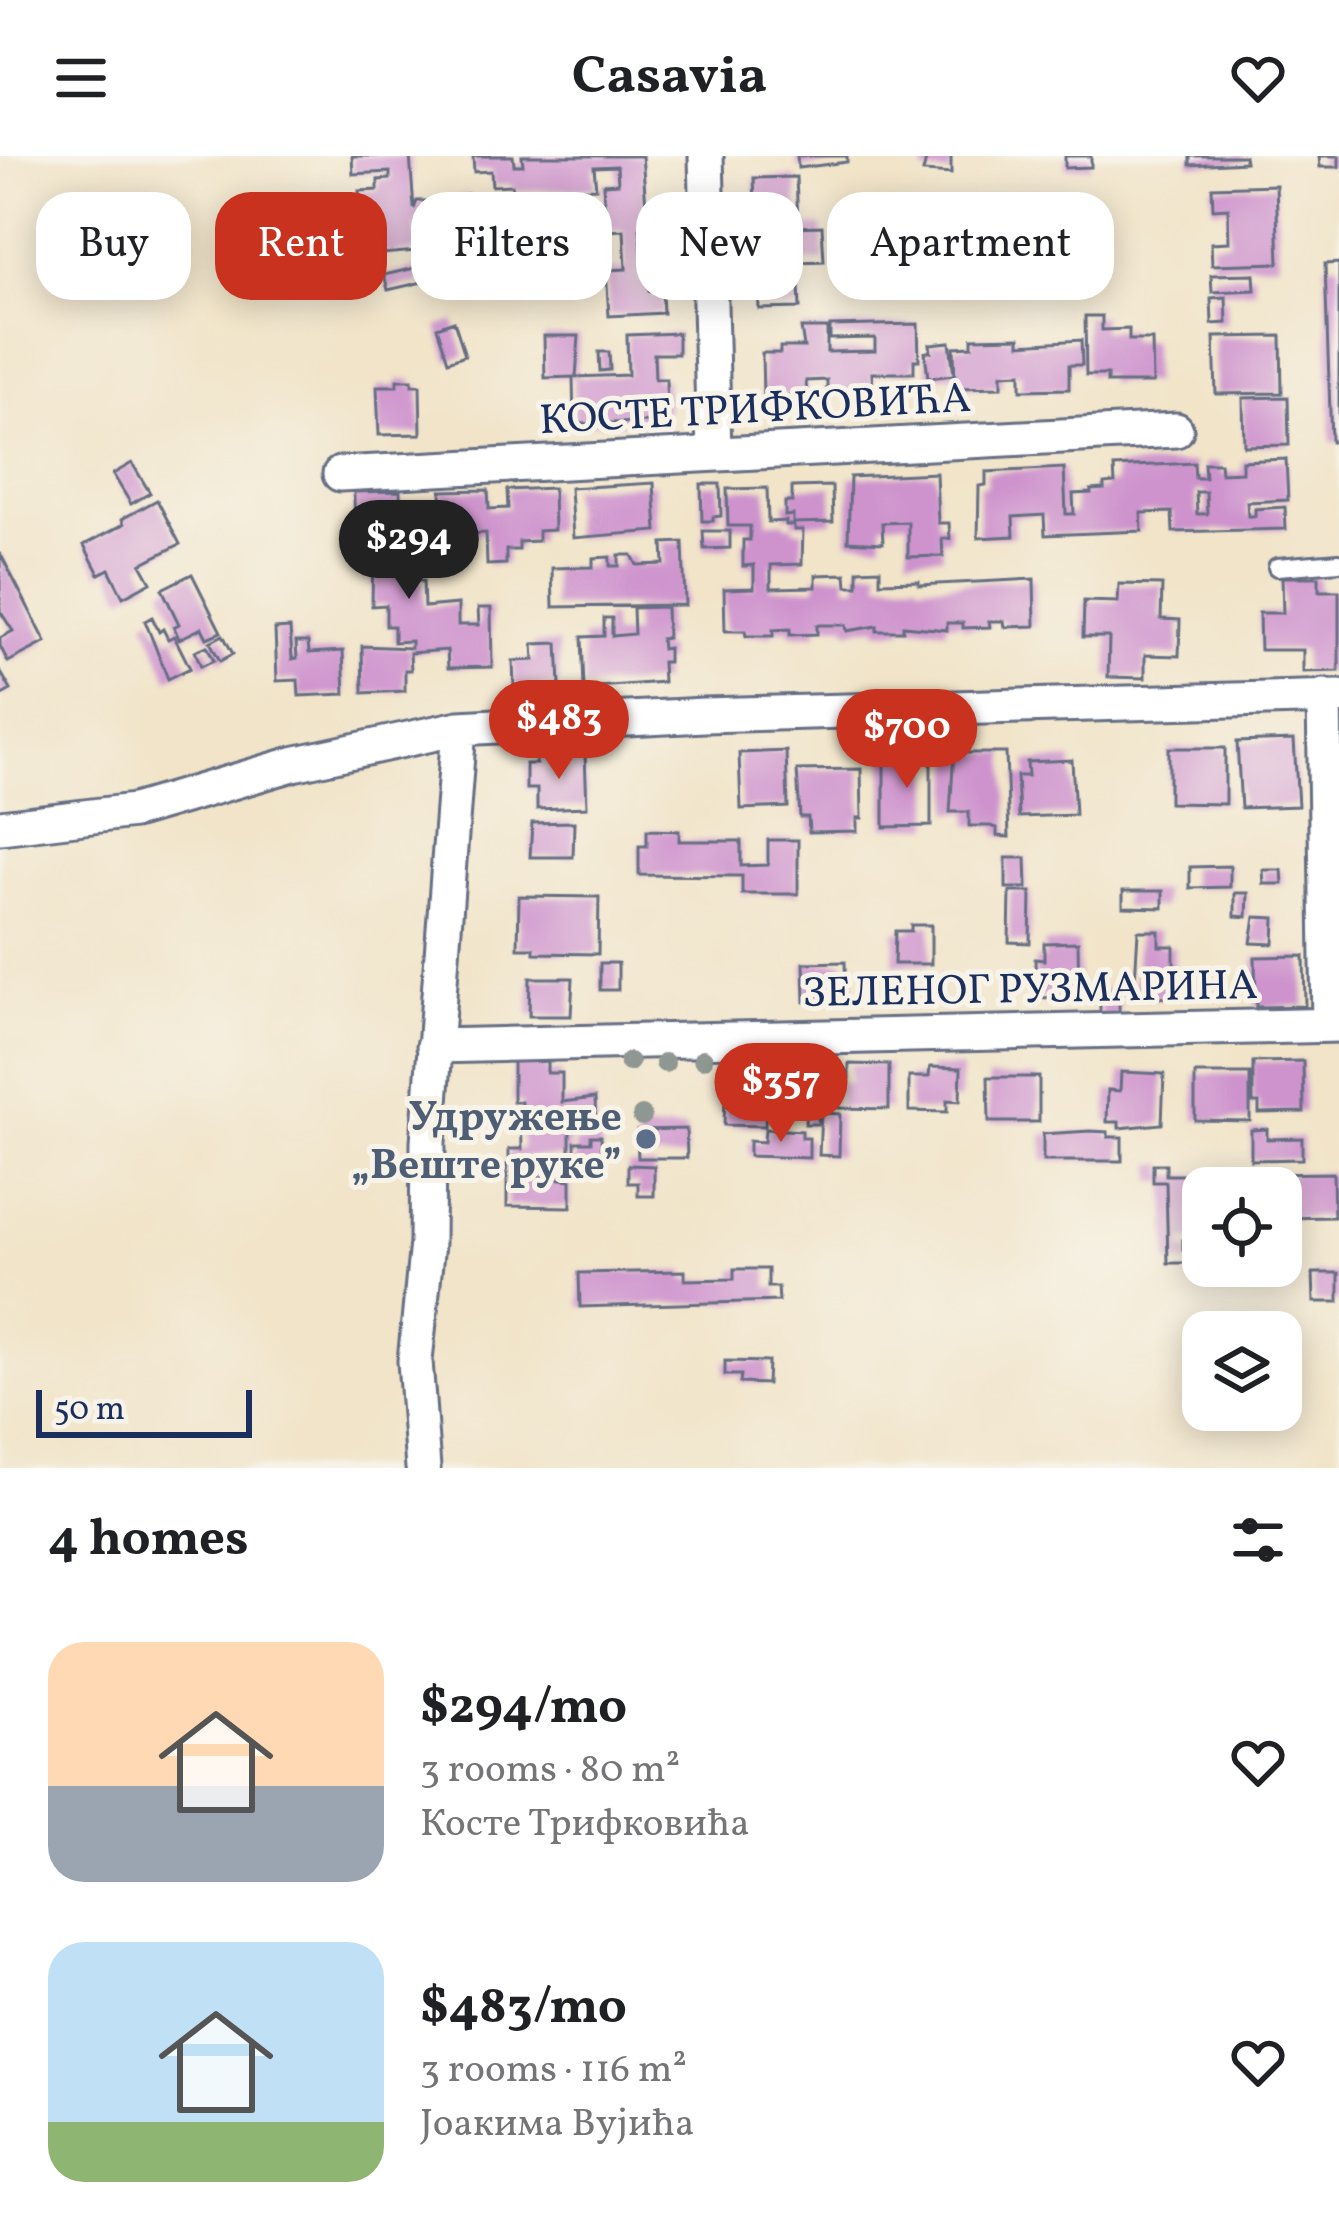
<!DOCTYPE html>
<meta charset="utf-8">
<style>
:root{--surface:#fff;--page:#f2f2f2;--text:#202124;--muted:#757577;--accent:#c8321e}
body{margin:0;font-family:Vollkorn,serif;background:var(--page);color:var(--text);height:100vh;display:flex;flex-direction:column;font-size:45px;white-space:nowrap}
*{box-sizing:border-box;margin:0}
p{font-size:39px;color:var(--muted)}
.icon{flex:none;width:66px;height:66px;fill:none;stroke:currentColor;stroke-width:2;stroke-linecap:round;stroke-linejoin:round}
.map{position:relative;height:1312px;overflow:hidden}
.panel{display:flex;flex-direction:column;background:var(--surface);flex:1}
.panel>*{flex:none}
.guide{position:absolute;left:36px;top:36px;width:1269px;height:108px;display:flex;gap:24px}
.buttons{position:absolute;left:1182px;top:1011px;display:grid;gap:24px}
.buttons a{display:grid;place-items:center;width:120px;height:120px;border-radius:24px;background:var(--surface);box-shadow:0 6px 30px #0003;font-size:60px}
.scale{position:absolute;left:36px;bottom:30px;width:216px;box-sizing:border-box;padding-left:12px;border:6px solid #1b2f5e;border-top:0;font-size:33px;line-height:42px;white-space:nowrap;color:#1b2f5e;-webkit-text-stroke:9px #f7f3e8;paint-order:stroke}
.price{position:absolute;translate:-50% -102px;padding:0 27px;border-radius:42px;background:var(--accent);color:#fff;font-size:39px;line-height:78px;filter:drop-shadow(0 3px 6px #0008)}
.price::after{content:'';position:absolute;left:50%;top:72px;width:36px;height:27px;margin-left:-18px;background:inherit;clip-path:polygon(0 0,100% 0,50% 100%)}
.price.current{background:#222;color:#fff}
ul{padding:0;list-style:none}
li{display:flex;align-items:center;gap:36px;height:300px;padding:0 48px}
li span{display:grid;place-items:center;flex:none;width:336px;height:240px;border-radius:36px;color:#555}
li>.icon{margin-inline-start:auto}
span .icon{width:144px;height:144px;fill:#fffc;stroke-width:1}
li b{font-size:51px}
h2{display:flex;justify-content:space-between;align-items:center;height:144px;padding:0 48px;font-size:51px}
.chip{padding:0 42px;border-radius:36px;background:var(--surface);box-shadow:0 6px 30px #0003;font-size:42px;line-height:108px}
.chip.current{background:var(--accent);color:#fff}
header{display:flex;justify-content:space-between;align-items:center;height:156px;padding:0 48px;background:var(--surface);font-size:54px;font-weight:700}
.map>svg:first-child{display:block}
.building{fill:#ce93cd;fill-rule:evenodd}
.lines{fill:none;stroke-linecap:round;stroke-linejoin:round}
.lane-casing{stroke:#666e83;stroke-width:22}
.street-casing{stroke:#666e83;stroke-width:39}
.lane{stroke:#fff;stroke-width:16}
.street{stroke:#fff;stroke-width:33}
.tree{fill:#8f9793}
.service-dot{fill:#5c6f8a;stroke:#f7f3e8;stroke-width:4.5}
.labels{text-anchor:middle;stroke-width:10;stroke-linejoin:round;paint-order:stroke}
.street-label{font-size:42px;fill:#1b2f5e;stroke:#f7f3e8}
.service-label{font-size:42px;font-weight:bold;fill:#4e5e75;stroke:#f7f3e8;text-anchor:end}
</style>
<header><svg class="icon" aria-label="menu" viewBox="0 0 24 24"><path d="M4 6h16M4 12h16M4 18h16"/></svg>Casavia<svg class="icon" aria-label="heart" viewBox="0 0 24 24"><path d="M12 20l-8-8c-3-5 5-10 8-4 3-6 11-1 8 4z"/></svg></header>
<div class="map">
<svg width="1339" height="1312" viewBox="0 0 1339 1312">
<rect width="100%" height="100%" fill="#f7f3e8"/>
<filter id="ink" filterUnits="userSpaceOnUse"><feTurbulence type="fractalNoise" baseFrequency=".00833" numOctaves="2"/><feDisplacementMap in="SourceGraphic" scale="24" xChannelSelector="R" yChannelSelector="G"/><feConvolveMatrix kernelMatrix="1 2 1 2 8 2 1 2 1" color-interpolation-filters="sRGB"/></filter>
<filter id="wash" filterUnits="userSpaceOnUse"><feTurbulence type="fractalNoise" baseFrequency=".004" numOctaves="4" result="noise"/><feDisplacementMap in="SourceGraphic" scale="48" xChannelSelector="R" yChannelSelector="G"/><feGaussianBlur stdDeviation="2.7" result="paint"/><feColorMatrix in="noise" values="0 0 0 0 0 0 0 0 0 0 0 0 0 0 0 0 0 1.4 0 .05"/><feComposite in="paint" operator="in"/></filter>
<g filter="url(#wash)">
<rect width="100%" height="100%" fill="#f1e4c9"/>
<g id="blocks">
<path class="building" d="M352,0H410L414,53L417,45H425L427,67H415L418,95L382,98L379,68L362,70L359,35L378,34V24L390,23V16L353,18Z
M473,0H513L514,9H523L522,0H642L646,49L657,48L659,72L640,73L642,92L648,91L649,135L662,134L663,157L609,160L606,114L626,113L624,74L606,75L603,28L618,27L617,10L594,11L596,32L513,35L512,29L492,30L491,15L474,16Z
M797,0H847V6L798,12Z
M927,0H951V18L923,16Z
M1065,0H1091V11L1065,12Z
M1190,0H1244L1245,6L1190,9Z
M1319,0H1339V11H1320Z
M796,21L798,66L792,67V71L822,70L824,105L798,106L800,152L759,153L757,108L774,107L776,86L775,68L756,69L754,22Z
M1276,29L1279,107L1212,109L1211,87L1229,86L1228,52L1213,53L1212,31Z
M467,38L476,70L446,80L435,48Z
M1339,107V286H1331L1325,108Z
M432,108L436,123L388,134L384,119Z
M1254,118L1255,134L1212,136L1211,119Z
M1226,141L1227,167L1212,168L1211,142Z
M1085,160H1102V174L1129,173V184H1152L1153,227H1107V219H1086Z
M454,165L465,199L448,205L437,171Z
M918,168L919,204H914V217H872L873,237H827V224L806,225L807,239L763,240L762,197H780V191H804L801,172H827V196L875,195V182L830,183V170Z
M678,177V198H654L655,223H666L667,256H651V266L574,268L573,221L545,222L544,180H579L576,221L628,219L627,179Z
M1281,180L1282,237L1216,238L1214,181Z
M1020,181V188L1081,184L1082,209H1069V233L1021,234V217L1002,218V231L955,232L954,191L972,190V182Z
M950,186L954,219L928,222L925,196H931L930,188Z
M599,196H609L610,214L600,215Z
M397,224H412V229H420L421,278L379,279L377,230H397Z
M1288,241L1289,289L1244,290L1243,242Z
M1286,303L1288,344L1247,346L1248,360H1255V353L1285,351L1286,373L1173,376L1172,356L1141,357L1142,375L1045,379L1044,359L1013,361L1014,380L978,382L979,330L986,329V316L1064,312L1066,358H1074L1073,338L1091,337V334L1104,333V328L1115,327L1114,311L1194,307L1195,322H1205L1204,307H1220L1221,317L1242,316V305ZM1196,336H1206L1207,358H1197Z
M132,307L150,337L131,348L113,318Z
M936,317L938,367H949L950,383H942L943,400L908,401V366L882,367L883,387L848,385L850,321Z
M654,327L657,375L573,382L570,332Z
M701,328H720L721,360L713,361V365H702Z
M832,330L833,366L793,367V359L785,360V346H792V331Z
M553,332L554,374L538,375V385L519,386V394H506V408L487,409L486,377L443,379L441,335L488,334L489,353L508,352L507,334Z
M767,332L768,366L786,365V369H794V374H803L802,408L771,409V432L816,431V419L846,418L847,430H858V414L880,413V426L919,425V429L1034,423L1035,470L1005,471L1004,465H989L990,471L963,472V467H947V474L903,470V475H877V470L847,475L846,469H817V478L790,479V473L773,474V480H746L745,475H725L724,433L754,432V409L743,410V384H750V370H728L727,333Z
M400,335L401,378H413L414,425H423L424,451L458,448V469H479L478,452H491L492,511L448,512L447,494L410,497L411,514H405V535L363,537L362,490L411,492V485L394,486V470H386V449L372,450L373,393H369V386H355L354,336Z
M157,344L180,388L141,408L151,426L123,441L109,413L99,418L84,389L124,368L122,363Z
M703,375H730V392L704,393Z
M683,386L685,449L553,451L552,412L593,411V402L610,401V410H619V399H632L637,409L664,408L663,387Z
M0,397L46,486L8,506L0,490V482L13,475L0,455Z
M192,418L221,476L207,482L202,472L179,483L174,471L179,468L162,433Z
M1282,421H1319V435H1339V515L1303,516V494H1260L1259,457H1283Z
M1119,428L1162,429L1161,463L1180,464L1179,500L1145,499V522L1108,521L1109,481H1083L1084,445L1118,446Z
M666,451L667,482L661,483L662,493L668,492V506H662L663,526L584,532L582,481L604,480V462H612V480L634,478L633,452Z
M152,461L159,476L163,473L168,483L174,480L190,512L168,523L145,465Z
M290,472L292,503L297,502L296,486H308L309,497L343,495L345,538L299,540L298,524L277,525L275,473Z
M223,479L233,498L220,505L210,486Z
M558,487L560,529L514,531L513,505L534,504L533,488Z
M207,490L214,504L201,510L195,495Z
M0,515L11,534L0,540Z
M1294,584L1298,650L1241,652L1237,586Z
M1169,592H1225V648L1169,647Z
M786,595L788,651L741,653L739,597Z
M954,597H1006L1009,681L997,680V672L990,670H969V656H950Z
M585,599L587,651L537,653V633H526V608H536V601Z
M884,600H931V670L884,671Z
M1072,604L1075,659L1019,661L1017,620H1028L1027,606Z
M861,613L862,662H857V675L809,676L808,661H800L797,614Z
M574,666L573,701H530L532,667Z
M647,674L679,675V685H741V710L768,709V684H798V738H742V720L639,719V690H647Z
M1006,702H1026L1027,732H1006Z
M1230,710V731L1190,732V711Z
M1263,714H1282L1283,728H1264Z
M1123,735H1163V752L1123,751Z
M1010,736H1031L1030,787L1009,786Z
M1235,737H1248L1247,761L1235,760Z
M519,740L599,741L598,798L534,797V792H518Z
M1255,761L1275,762L1274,788L1251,787Z
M911,769H931V808H894L895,775H911Z
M1138,775H1159V790H1174V841L1134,843Z
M1078,786L1079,841L1036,842L1035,803L1044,804V787Z
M1304,800L1305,850L1256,851L1255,801Z
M845,806L846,842L805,846L804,807Z
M600,807H618V834H600Z
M530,822H573L571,860H529Z
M1100,834H1119V862L1100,863Z
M787,902L819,903L818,968H805L806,950H786Z
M547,903V917H562V946L595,942L596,972H570V1001H509V993H522L521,946H513V904Z
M1303,905L1304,956L1259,957V947H1253V906Z
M849,908L889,909V953L839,952V927H849Z
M930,911L961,912L960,945L947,944V956L909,955V921H929Z
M726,913L767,914L765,970L724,969Z
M1121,916L1164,918L1162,968L1119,972V966H1107L1108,934L1120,935Z
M1195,918H1250V965L1195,964Z
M988,921H1039V966H989Z
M821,957L840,958L839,1000L819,999Z
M686,973L687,1002H638L637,974Z
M765,973L802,975V982H809V1002L749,1000V985L764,986Z
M1267,973V983L1302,982V1003L1251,1004V974Z
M1090,975L1108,976V981H1122V1005H1043V978Z
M591,980H601L602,1009H575V986H591Z
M1153,1008H1166V1019H1207V1032H1203V1084H1183V1094H1190V1107H1168L1166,1026H1153Z
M507,1009H534L533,1020L571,1024V1051L507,1050Z
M628,1009L654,1010V1040H638V1027H628Z
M1333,1017L1334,1061L1281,1062V1032H1263V1018Z
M734,1113H768V1131H778L779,1145L580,1151L579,1117L685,1115V1124L734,1123Z
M1313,1117H1339V1146H1314Z
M725,1205L768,1206L767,1228L740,1227L741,1219H725Z"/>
</g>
</g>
<g filter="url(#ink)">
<use href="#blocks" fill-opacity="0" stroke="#666e83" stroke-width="3"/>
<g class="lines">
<g class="lane-casing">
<path id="lane" d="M1277,411L1339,406"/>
</g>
<g class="street-casing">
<path id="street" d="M706,0L714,296
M340,318L1176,274
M1324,540L1329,869
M0,671L134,655L293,608L459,572L704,559L1339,541
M434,890L1339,869
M423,1312L415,1205L427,1087L428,986L459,572"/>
</g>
<use href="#lane" class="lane"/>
<use href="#street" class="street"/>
</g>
<g class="tree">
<circle cx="703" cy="903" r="10"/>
<circle cx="629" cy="906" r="10"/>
<circle cx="665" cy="907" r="10"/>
<circle cx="642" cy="960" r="10"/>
</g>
</g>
<circle class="service-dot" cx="646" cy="983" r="12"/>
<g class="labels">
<g class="street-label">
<text transform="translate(755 251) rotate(-3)" y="15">КОСТЕ ТРИФКОВИЋА</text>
<text transform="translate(1030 831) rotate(-1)" y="15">ЗЕЛЕНОГ РУЗМАРИНА</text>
</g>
<g class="service-label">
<text x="622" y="974">Удружење<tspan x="622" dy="48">„Веште руке”</tspan></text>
</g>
</g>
</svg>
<div class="buttons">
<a><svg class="icon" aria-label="locate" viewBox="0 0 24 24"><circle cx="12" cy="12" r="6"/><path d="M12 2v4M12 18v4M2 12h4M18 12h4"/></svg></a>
<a><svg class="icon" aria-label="layers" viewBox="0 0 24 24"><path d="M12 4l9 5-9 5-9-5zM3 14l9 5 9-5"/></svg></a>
</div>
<div class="scale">50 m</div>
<b class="price current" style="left:409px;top:446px">$294</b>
<b class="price" style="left:559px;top:626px">$483</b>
<b class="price" style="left:907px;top:635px">$700</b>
<b class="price" style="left:781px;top:989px">$357</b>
<div class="guide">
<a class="chip">Buy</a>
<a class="chip current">Rent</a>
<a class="chip">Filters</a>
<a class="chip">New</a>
<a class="chip">Apartment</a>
</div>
</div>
<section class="panel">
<h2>4 homes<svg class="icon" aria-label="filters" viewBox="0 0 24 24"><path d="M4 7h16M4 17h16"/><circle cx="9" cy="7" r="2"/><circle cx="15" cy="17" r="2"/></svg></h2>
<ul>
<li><span style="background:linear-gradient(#ffd9b3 60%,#9aa5b1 0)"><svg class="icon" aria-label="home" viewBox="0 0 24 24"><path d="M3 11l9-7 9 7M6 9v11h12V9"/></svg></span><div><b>$294/mo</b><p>3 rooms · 80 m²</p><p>Косте Трифковића</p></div><svg class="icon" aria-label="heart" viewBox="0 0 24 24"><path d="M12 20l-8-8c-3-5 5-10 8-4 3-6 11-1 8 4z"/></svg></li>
<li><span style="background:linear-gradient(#bfe0f5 75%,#8fb573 0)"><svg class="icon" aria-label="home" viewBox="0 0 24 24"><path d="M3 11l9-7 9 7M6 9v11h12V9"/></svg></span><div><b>$483/mo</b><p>3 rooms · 116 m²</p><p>Јоакима Вујића</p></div><svg class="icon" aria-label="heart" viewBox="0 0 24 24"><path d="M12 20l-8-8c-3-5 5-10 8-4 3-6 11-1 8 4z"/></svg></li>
</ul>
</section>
